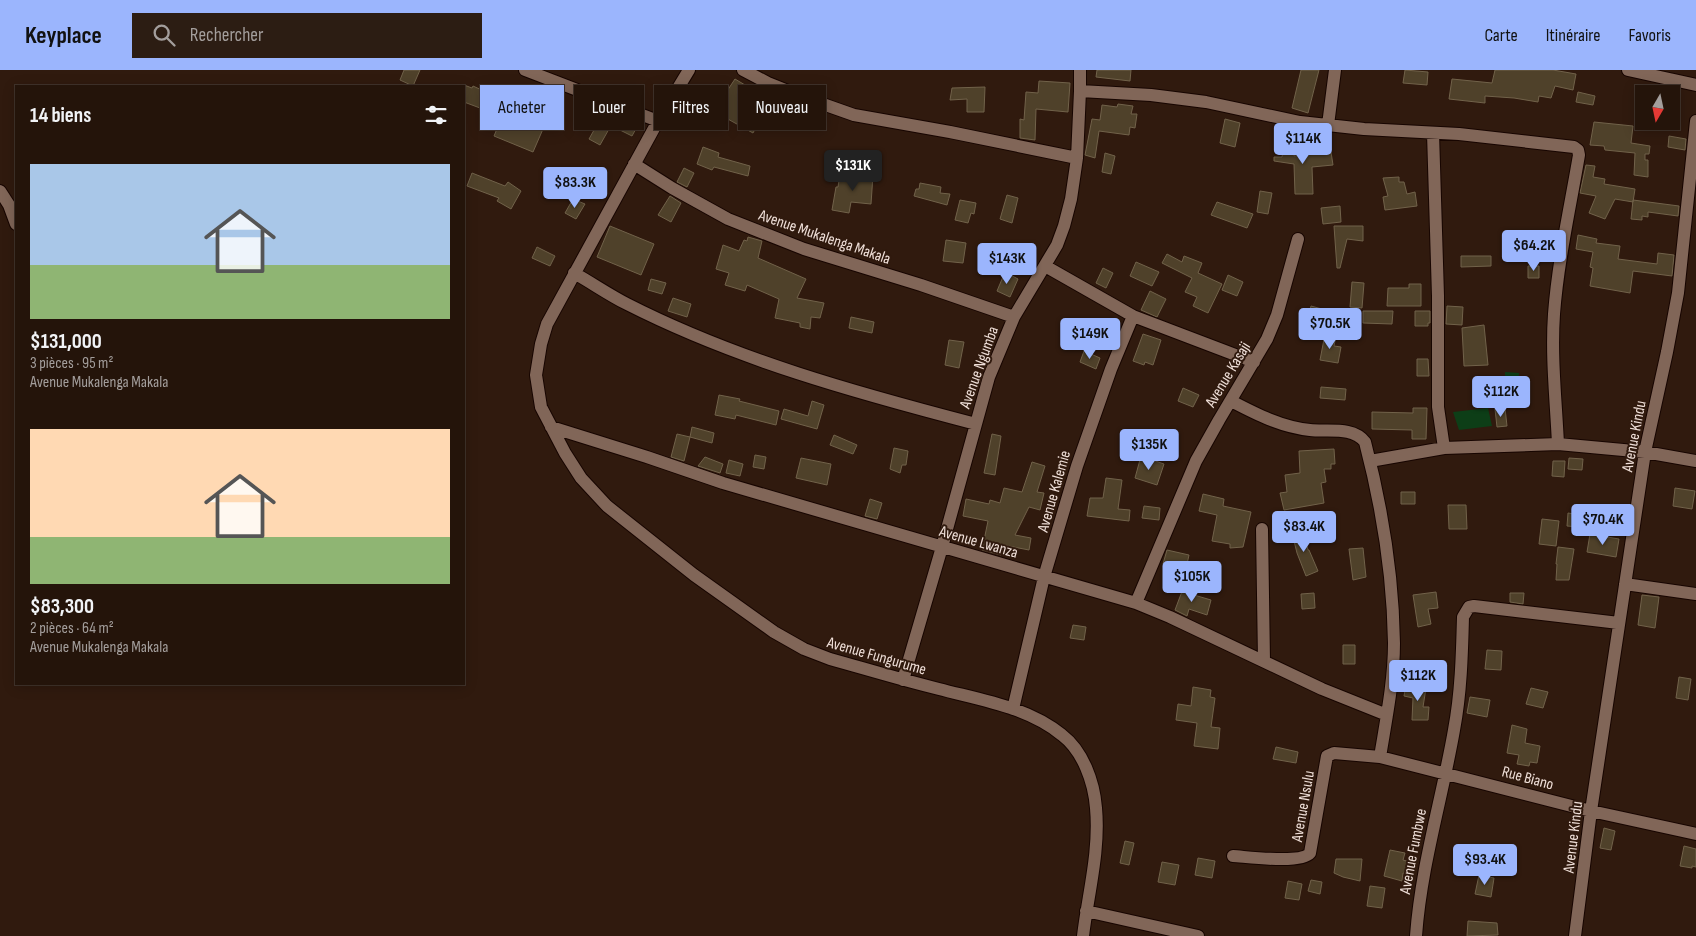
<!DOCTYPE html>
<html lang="fr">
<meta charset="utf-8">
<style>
:root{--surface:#24140a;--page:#2c1d13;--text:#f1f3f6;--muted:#a39e9c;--line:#41332b;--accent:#9bb5fd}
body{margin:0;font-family:"Sofia Sans Condensed",sans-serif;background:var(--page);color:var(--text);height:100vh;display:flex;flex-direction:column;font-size:19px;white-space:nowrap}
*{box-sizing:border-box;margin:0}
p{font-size:16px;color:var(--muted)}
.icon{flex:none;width:28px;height:28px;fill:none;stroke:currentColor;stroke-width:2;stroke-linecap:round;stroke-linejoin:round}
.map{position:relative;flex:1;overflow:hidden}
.details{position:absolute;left:15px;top:15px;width:450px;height:600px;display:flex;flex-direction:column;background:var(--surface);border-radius:0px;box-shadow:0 2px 12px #0003,0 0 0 1px var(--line)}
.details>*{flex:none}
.hud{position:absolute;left:480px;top:15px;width:475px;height:45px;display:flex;gap:10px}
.needle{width:32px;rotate:189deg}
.buttons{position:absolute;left:1635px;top:15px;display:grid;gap:10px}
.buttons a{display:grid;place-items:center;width:45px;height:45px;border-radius:0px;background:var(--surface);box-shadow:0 2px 12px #0003,0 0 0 1px var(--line);font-size:25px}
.price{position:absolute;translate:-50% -42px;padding:0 11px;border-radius:5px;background:var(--accent);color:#111;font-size:16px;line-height:32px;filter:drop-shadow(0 1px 2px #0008)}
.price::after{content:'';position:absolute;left:50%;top:30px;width:15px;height:11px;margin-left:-8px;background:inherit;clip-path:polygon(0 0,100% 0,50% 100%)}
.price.selected{background:#222;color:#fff}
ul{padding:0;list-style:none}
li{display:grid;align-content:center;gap:10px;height:265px;padding:0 15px}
li span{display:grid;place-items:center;height:155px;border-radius:0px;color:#555}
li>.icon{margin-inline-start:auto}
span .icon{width:90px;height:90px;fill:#fffc;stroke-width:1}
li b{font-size:21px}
h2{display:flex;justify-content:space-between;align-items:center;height:60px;padding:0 15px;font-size:21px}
.pill{padding:0 18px;border-radius:0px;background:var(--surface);box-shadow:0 2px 12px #0003,0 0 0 1px var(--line);font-size:18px;line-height:45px}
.pill.selected{background:var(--accent);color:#111}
header{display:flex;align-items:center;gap:30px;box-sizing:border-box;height:70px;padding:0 25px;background:var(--accent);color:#111}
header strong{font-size:24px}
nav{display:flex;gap:28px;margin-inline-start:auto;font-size:18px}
.search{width:350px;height:45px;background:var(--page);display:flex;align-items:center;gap:12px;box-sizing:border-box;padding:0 18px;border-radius:0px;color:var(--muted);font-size:19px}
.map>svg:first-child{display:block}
.green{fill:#0d3e17}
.building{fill:#4f412a;stroke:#71624a}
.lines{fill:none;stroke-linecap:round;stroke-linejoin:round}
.minor-casing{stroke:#170500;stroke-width:14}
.minor{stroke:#816658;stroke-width:12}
.labels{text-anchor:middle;stroke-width:4;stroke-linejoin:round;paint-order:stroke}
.street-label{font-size:16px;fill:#efdfd8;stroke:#301a0e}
</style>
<header>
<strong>Keyplace</strong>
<div class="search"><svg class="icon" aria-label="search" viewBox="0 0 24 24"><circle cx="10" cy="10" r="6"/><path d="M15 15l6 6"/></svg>Rechercher</div>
<nav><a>Carte</a><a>Itinéraire</a><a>Favoris</a></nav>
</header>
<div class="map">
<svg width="1696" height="866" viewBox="0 0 1696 866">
<rect width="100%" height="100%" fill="#301a0e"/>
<path class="green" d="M1505,302L1519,303L1518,325L1501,324L1502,306H1505Z
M1488,338L1492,356L1459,360L1453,342Z"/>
<path class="building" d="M404,0H420L413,16L400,10Z
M1097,0H1131L1130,11L1096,7Z
M1301,0H1319L1308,43L1292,38Z
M1405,0L1428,2L1427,15L1403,13Z
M1495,0H1553L1576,4L1573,20L1555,16L1551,28L1539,26L1538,32L1514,28L1485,26V33L1449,29L1452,9L1492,13Z
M735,9L745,15L742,20L768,34L753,63L726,48L723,52L707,42L715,30L719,33Z
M1039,11L1070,13L1068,42L1036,39L1035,70L1020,68V49L1024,50L1026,22L1038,23Z
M464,15L472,18L473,16L486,22L480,38L464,32Z
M985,17L984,42H967V29L950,30L952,18Z
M1578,22L1595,26L1593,35L1576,32Z
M1118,34L1133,36L1131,44H1137L1135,58L1130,57L1129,65L1099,61L1095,88L1085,85L1092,49L1100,50L1102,35L1117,37Z
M618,45L638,55L632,66L612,56Z
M511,49L514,51L515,49L543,59L533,82L494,66L499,54L510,59Z
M1225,49L1240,53L1235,77L1220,73Z
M1594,52L1633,56L1631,73L1650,76L1649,84H1645V90H1648V107L1634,105L1635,83L1605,80L1604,76L1590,75Z
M598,53L609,59L600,75L589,69Z
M1669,66L1686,69L1685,80L1668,77Z
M1285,67L1297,68L1294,86L1331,82L1333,95L1312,97L1313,124H1295L1294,94L1274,91V87H1282Z
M703,77L719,83L718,87L750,96L748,106L714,97L712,100L697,94Z
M1105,83L1115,86L1111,104L1102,102Z
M1586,95L1595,96L1593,107L1605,109L1604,114L1635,119L1633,132L1615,129L1605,149L1589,143L1596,126L1580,123Z
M684,98L694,103L687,117L677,112Z
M472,103L505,116L508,112L521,121L511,139L497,131L499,128L467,116Z
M840,104L852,106V105H873L871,134L851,132L849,143L832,140L836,117H838Z
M1399,107V112H1404L1407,124L1415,122L1417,136L1385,140L1383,127L1388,126L1383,108Z
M920,113L941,117L940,123L950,124L947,135L914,126L916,119H919Z
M1260,121L1272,123L1268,144L1257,142Z
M1007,125L1018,128L1012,153L1000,149Z
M670,126L681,133L671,152L658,145Z
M573,129L585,134L576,149L565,143Z
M960,130L976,133L974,144L971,143L968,153L955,150Z
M1633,130L1679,136L1678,146L1648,142V147L1642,146V150L1631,149Z
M1217,132L1253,144L1247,158L1211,145Z
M1340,136L1341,152L1323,154L1321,138Z
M610,156L654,174L641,205L597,187Z
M1334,156H1363V171L1347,169L1340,198H1337Z
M1578,165L1597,169L1596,173L1620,176L1618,189L1657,194L1658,183L1674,185L1672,206L1633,201L1630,223L1590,216L1593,198L1590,197L1593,182L1576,179Z
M748,167L762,171L758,188L806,209L797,228L824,233L820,248L811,247L810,259L800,257V253L775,248L779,229L747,215L745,221L725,215L729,203L716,199L723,175L739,181L744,170L747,171Z
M946,170L966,173L963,193L943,191Z
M537,177L555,186L550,196L532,188Z
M1167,184L1182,192L1184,186L1202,193L1198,203L1222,214L1208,243L1193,236L1197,227L1185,222L1192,208L1162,193Z
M1461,186H1491V196L1461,197Z
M1136,192L1159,202L1152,216L1130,206Z
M1528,196H1539V208H1528Z
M1103,198L1113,203L1106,218L1096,213Z
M1005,202L1018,209L1010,227L997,221Z
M1228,205L1243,212L1237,226L1222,220Z
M651,209L666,213L662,224L648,220Z
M1352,212L1364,213L1362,238L1350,237Z
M1409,214H1421V236H1387L1388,218H1409Z
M1150,221L1166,229L1157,247L1141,240Z
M673,228L691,234L687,247L668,241Z
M1311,236L1329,241L1324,260L1306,256Z
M1447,236L1463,237L1462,255L1446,254Z
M1363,241H1393L1392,254L1363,253Z
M1415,241H1430V253H1428V256H1415Z
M851,247L874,252L872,263L849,258Z
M1484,255L1488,295L1464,296L1462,258Z
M1143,264L1161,270L1153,295L1145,292L1144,295L1133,291Z
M1325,264L1336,266L1334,276L1341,277L1338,293L1320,290Z
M949,270L964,272L959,298L945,295Z
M1084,281L1100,288L1096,299L1080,292Z
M1417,289H1428L1429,306H1417Z
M1321,317L1346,319L1345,330L1320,328Z
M1183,318L1199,325L1193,337L1178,331Z
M719,325L740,329L739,331L779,341L776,355L736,345L735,349L715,345Z
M812,331L824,335L817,359L781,349L784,339L808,346Z
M1413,338H1427L1426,369H1412V360L1372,359V342L1413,343Z
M1505,338L1507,356L1497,357L1495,339Z
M692,357L714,363L712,373L690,367Z
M677,364L690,367L684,391L671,387Z
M992,364L1001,366L995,405L984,403Z
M834,365L857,375L853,384L830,375Z
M894,378L908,381L906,395H902L900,403L890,399Z
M1334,379L1335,394H1331V399H1324L1326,412L1321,413L1324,433L1284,440L1280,423L1287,422L1285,405L1300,403L1299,381Z
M755,385L766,387L764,399L753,397Z
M1141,386L1164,394L1157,415L1135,408Z
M705,387L723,394L720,403L698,396Z
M801,388L831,394L827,415L796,408Z
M1569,388L1583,389L1582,400L1568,399Z
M729,390L743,394L740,406L726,403Z
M1553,391H1565L1564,407L1552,406Z
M1032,392L1045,396L1037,422L1044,423L1040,440L1029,437L1015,465L1031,468L1029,480L1003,475L1001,485L982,480L988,451L963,446L966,429L989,434L990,430L1000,433L1004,418L1022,422Z
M1106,408L1122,410L1118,439L1130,440L1129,451L1087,446L1090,428H1103Z
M1675,418L1695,421L1692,439L1673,436Z
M1401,422H1415V434H1401Z
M1203,424L1224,429L1223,436L1251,442L1243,477L1230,478V474L1212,471L1217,445L1199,441Z
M870,429L882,433L877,449L865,446Z
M1448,435H1466L1467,459H1449Z
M1144,436L1160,438L1159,450L1142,448Z
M1568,443L1581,445L1579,457L1567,456Z
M1542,449L1559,451L1556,476L1539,474Z
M1303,460L1308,480H1309L1318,501L1306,506L1297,483L1292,463Z
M1590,464L1619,469L1616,487L1587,482Z
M1558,477L1574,479L1569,510H1556L1557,494H1556Z
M1363,478L1366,507L1353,510L1349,479Z
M1167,480L1189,485L1186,499L1163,494Z
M1184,516L1196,520L1194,525L1211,530L1207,545L1189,539L1187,546L1175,540Z
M1436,522L1438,538L1428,539L1431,554L1418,557L1413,525Z
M1314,523L1315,538L1302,539L1301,524Z
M1510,523H1524L1523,534L1510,532Z
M1642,525L1659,527L1655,558L1638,555Z
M1073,555L1086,557L1084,570L1070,568Z
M1343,575H1355V594H1343Z
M1487,580L1502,581L1501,600L1485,599Z
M1679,607L1691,609L1688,630L1676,628Z
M1406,615L1426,618L1423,637H1429L1428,650H1412L1413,628L1404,626Z
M1193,617L1211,620L1210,627L1215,628L1211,657L1220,658L1218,679L1194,676L1197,653L1176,650L1178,634L1191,636Z
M1531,618L1548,622L1543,638L1526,634Z
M1470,627L1490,630L1487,647L1467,643Z
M1512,655L1527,659L1525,673L1540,676L1537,693L1530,692L1529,696L1517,694L1519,685L1507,683Z
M1276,677L1298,682L1296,693L1273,689Z
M1604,758L1615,761L1611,780L1600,778Z
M1125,771L1134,773L1129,795L1120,793Z
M1684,776L1696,779V797L1692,796V798L1680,796Z
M1390,780L1405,783L1403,790L1410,792L1408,804L1403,803L1402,811L1384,806Z
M1198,788L1215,791L1212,808L1195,805Z
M1336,789H1362L1360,811L1343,807L1334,803Z
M1162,792L1179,795L1175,815L1158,812Z
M1479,805L1494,808L1491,827L1475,824Z
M1311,810L1322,812L1320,824L1308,821Z
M1288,811L1302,814L1299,830L1285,828Z
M1370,816L1385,818L1382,838L1367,836Z
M1468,851L1497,853L1498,865L1467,866Z"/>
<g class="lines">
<g class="minor-casing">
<path id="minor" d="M525,0L658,51
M689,0L658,51L547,254L541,274L536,305L541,337L565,383L581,408L607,436L694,505L774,562L804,579L830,589C866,599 902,610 939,619C981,630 1028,637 1062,665C1083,681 1094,712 1096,738C1100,781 1088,824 1083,866
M743,0L768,13L803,27L854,45L950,62L1077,88
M1628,0L1696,15
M1080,21L1151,25L1206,32L1300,52L1364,59L1459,64L1574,77L1578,80L1579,85C1570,138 1558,191 1554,244C1551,287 1556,331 1558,374
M1328,55L1335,0
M1433,63L1438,226V337L1444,378
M634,94L672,118L728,149L804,179L921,215L1014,247
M0,121L9,135L16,154
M1045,196L1133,246L1254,292
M574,203C592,213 609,225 627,234C737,290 857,323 976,354
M1231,331C1256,344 1281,357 1310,360C1328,362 1353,356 1365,372C1382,437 1393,506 1394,573C1394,611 1386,650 1380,687
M551,357L647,387L723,413L1136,533L1170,547L1322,619L1387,645
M1370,391L1444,378L1558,374L1645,382L1696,391
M1262,459L1264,591
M1625,514L1696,524
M1136,533L1196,391L1219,350L1267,269L1277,245L1298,169
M903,610L942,477L989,307L1014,247L1057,175L1064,156L1071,129L1077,88L1080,21V0
M1013,639L1044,507L1077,396L1111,299L1133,246
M1233,786C1249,787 1301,794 1310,783L1327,686L1334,683L1380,687L1591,741L1696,764
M1086,841L1198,866
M1416,866C1421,796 1442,729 1454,660C1461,623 1462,585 1463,547L1469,537L1474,536L1619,553
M1575,866L1591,741L1645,382L1667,282L1678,223L1696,51"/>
</g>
<use href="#minor" class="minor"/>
</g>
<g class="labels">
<g class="street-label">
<text transform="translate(825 166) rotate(19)" y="6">Avenue Mukalenga Makala</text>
<text transform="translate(978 297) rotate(-70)" y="6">Avenue Ngumba</text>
<text transform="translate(1227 304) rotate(-59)" y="6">Avenue Kasaji</text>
<text transform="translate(1633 366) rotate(-79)" y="6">Avenue Kindu</text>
<text transform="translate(1053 421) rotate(-74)" y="6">Avenue Kalemie</text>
<text transform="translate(979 471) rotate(16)" y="6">Avenue Lwanza</text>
<text transform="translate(877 585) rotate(16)" y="6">Avenue Fungurume</text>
<text transform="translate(1528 707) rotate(15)" y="6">Rue Biano</text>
<text transform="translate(1302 736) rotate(-80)" y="6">Avenue Nsulu</text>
<text transform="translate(1572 767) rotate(-83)" y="6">Avenue Kindu</text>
<text transform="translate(1412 781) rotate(-79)" y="6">Avenue Fumbwe</text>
</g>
</g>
</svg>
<div class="buttons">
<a><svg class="needle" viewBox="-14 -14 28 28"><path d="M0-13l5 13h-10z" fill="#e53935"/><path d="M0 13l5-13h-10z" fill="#a39e9c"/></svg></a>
</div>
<b class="price" style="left:1303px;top:95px">$114K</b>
<b class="price selected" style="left:853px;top:122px">$131K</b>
<b class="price" style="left:575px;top:139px">$83.3K</b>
<b class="price" style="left:1534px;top:202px">$64.2K</b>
<b class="price" style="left:1007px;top:215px">$143K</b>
<b class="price" style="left:1330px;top:280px">$70.5K</b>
<b class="price" style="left:1090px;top:290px">$149K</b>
<b class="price" style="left:1501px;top:348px">$112K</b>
<b class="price" style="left:1149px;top:401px">$135K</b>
<b class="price" style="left:1603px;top:476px">$70.4K</b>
<b class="price" style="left:1304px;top:483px">$83.4K</b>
<b class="price" style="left:1192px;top:533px">$105K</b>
<b class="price" style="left:1418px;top:632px">$112K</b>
<b class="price" style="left:1485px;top:816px">$93.4K</b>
<div class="hud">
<a class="pill selected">Acheter</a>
<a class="pill">Louer</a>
<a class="pill">Filtres</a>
<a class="pill">Nouveau</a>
</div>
<section class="details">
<h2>14 biens<svg class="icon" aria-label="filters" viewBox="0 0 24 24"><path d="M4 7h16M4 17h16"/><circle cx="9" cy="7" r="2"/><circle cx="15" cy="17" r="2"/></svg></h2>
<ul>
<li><span style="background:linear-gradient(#a9c7e8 65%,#8fb573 0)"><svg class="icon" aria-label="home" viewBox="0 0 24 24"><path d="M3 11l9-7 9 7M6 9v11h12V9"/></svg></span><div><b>$131,000</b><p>3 pièces · 95 m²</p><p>Avenue Mukalenga Makala</p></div></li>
<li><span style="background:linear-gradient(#ffd9b3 70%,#8fb573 0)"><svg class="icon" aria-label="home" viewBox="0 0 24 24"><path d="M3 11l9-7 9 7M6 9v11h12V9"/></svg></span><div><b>$83,300</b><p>2 pièces · 64 m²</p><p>Avenue Mukalenga Makala</p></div></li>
</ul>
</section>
</div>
